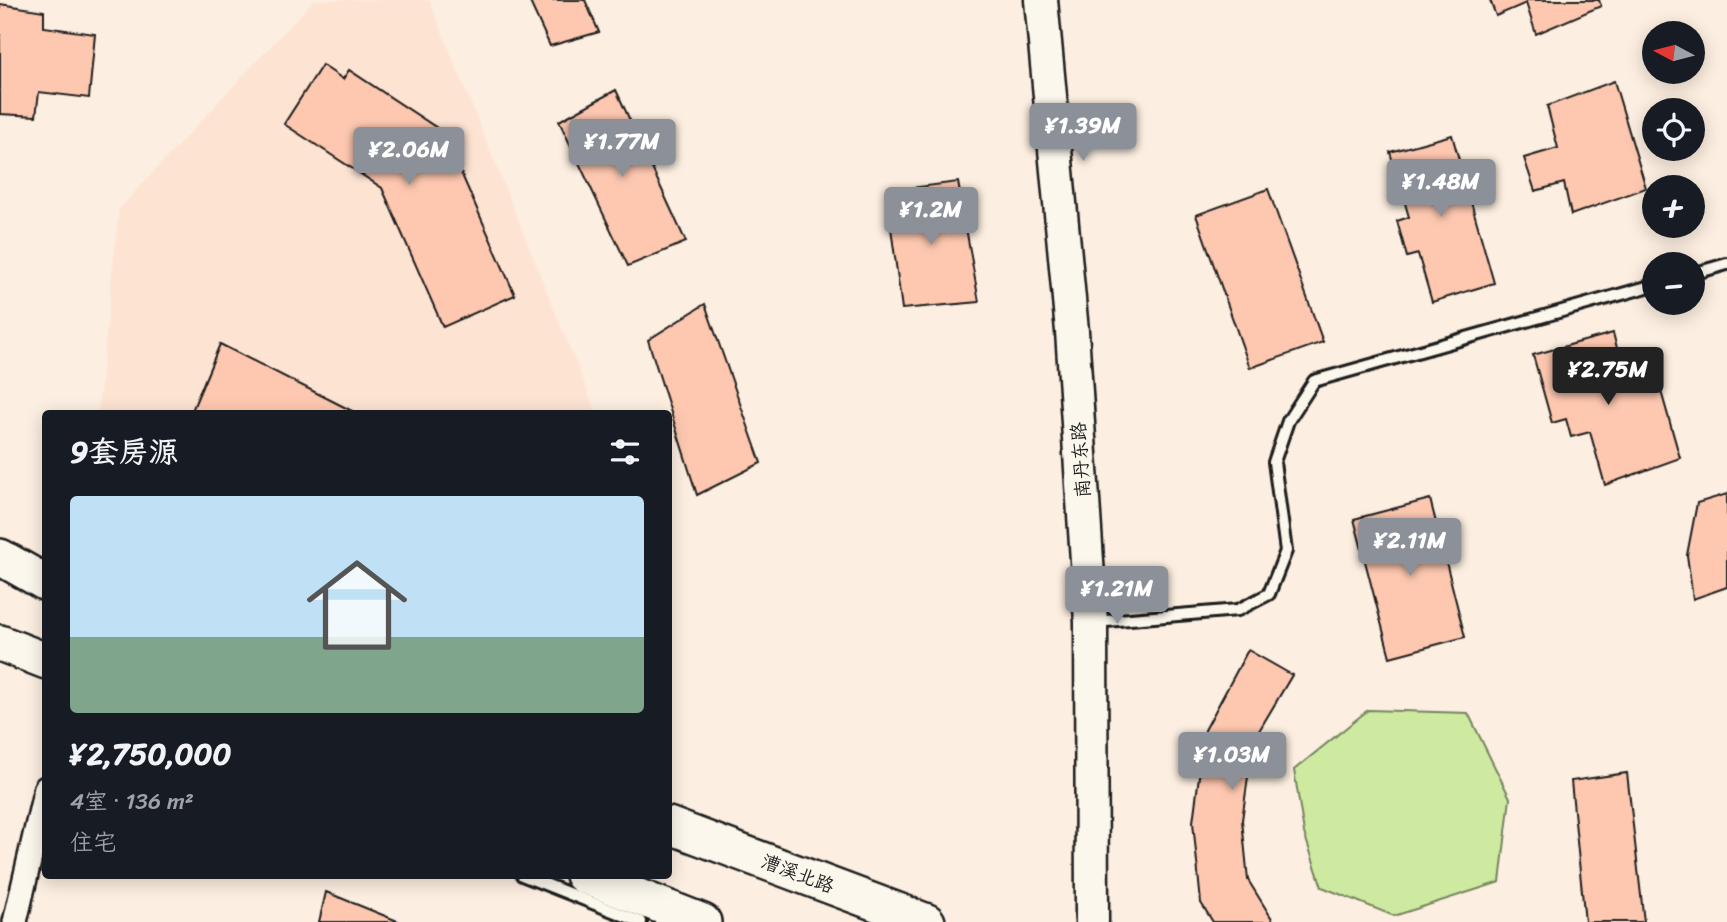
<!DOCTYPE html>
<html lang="zh">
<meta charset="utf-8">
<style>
:root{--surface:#171b24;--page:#242831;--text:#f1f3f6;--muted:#9ea1a6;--line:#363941;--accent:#8c9099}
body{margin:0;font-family:Sriracha,"LXGW WenKai TC",sans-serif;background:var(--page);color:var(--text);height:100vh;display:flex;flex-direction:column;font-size:26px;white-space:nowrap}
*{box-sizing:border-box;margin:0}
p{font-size:23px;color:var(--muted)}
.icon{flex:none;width:38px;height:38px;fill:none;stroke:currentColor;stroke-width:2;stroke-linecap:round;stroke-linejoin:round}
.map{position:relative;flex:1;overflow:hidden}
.drawer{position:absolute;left:42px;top:410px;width:630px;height:469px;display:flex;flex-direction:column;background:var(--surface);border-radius:7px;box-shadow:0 4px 18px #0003}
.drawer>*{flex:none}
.needle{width:46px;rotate:277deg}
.controls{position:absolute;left:1642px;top:21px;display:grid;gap:14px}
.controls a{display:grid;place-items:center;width:63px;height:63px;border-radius:50%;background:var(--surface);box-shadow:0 4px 18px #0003;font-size:35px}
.price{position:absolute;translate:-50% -60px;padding:0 16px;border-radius:7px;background:var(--accent);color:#fff;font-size:23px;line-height:46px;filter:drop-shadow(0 2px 4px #0008)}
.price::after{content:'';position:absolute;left:50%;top:42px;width:21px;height:16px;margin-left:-10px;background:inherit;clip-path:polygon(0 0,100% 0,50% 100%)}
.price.on{background:#222;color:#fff}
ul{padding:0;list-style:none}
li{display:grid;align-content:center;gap:14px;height:371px;padding:0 28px}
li+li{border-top:2px solid var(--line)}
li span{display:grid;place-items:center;height:217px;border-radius:7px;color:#555}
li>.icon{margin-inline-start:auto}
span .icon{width:126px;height:126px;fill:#fffc;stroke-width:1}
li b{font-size:30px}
h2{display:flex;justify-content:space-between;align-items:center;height:84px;padding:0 28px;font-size:30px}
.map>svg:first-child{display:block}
.built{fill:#fde3d2}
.green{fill:#ceeaa1;stroke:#75835e;stroke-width:2}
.building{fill:#fec8b0;stroke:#1c1c1c;stroke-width:2}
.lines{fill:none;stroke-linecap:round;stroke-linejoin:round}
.lane-casing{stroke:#1c1c1c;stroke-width:16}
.street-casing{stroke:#1c1c1c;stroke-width:28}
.secondary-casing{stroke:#1c1c1c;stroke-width:37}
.primary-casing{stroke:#1c1c1c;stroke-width:40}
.lane{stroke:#fbf7ec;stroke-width:10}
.street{stroke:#fbf7ec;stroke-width:23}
.secondary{stroke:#fbf7ec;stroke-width:32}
.primary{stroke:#fbf7ec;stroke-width:35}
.labels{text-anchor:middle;stroke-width:5;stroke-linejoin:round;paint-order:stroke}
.street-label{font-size:19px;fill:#1c1c1c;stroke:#fbf7ec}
</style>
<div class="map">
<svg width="1727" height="922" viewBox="0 0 1727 922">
<rect width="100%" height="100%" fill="#fceee0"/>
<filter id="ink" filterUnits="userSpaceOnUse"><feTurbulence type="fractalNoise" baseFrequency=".0143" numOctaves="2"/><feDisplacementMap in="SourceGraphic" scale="14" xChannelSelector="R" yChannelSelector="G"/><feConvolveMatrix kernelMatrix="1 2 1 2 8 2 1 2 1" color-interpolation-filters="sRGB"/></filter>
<g filter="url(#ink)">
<path class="built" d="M314,0H429L596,413H98L119,209Z"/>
<path class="green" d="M1368,710L1468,713L1510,798L1500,882L1394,916L1322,887L1304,833L1294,770Z"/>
<path class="building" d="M529,0H585L599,32L550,46Z
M1490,0H1599L1601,6L1536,34L1526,3L1496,16Z
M0,4L44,11V27L95,34L89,98L39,92L36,116L0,114Z
M322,65L343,79L349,70L443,132L515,295L443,327L382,188L284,124Z
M1614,81L1646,188L1571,215L1564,183L1535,191L1524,158L1558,148L1547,106Z
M616,90L686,242L628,266L559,121Z
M1452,135L1494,283L1432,302L1418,254L1407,257L1397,221L1409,217L1390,152Z
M958,182L979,302L902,309L886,191Z
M1268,189L1323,342L1250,368L1196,215Z
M705,304L761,463L697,495L648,340Z
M1613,333L1625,378L1655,370L1680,458L1605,485L1590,432L1571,437L1566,419L1552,423L1533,355Z
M220,344L356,413H191Z
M1727,494V587L1693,599L1687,555L1697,503Z
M1430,499L1465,637L1390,657L1354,519Z
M1248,650L1292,675L1253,741L1242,820L1248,880L1274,922H1213L1201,903L1193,822L1205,730Z
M1627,773L1644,922H1585L1571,781Z
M326,892L400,922H319Z"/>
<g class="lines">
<g class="lane-casing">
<path id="lane" d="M1692,274L1727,264
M1094,622L1238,610L1269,594L1286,551L1274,462L1288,421L1314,381L1654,285
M522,875L641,922"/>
</g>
<g class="street-casing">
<path id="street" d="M15,922L46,788"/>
</g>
<g class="secondary-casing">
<path id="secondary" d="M1041,0L1072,331L1091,622L1092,922"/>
</g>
<g class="primary-casing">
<path id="primary" d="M0,557L46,583
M0,643L46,661
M668,825L927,922
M583,875L703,922"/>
</g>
<use href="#lane" class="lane"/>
<use href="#street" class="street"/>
<use href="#secondary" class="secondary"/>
<use href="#primary" class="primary"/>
</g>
</g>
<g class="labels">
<g class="street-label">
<text transform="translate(1080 460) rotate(-94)" y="7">南丹东路</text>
<text transform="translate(798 873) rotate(21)" y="7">漕溪北路</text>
</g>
</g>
</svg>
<div class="controls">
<a><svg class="needle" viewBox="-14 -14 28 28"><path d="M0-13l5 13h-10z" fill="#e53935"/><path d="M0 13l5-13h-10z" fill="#9ea1a6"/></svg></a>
<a><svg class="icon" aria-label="locate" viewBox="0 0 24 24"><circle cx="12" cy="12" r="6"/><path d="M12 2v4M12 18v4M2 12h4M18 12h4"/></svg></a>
<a>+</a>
<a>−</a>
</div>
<b class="price" style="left:1083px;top:163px">¥1.39M</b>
<b class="price" style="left:622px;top:179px">¥1.77M</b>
<b class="price" style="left:409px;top:187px">¥2.06M</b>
<b class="price" style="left:1441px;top:219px">¥1.48M</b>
<b class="price" style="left:931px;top:247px">¥1.2M</b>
<b class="price on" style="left:1608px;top:407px">¥2.75M</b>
<b class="price" style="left:1410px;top:578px">¥2.11M</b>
<b class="price" style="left:1117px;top:626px">¥1.21M</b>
<b class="price" style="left:1232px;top:792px">¥1.03M</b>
<section class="drawer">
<h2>9套房源<svg class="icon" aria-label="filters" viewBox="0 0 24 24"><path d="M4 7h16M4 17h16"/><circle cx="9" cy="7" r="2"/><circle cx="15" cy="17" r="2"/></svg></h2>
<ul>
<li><span style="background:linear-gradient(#bfe0f5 65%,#7fa58c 0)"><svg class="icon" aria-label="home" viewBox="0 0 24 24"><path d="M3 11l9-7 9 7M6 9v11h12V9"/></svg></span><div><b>¥2,750,000</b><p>4室 · 136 m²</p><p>住宅</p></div></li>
</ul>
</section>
</div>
